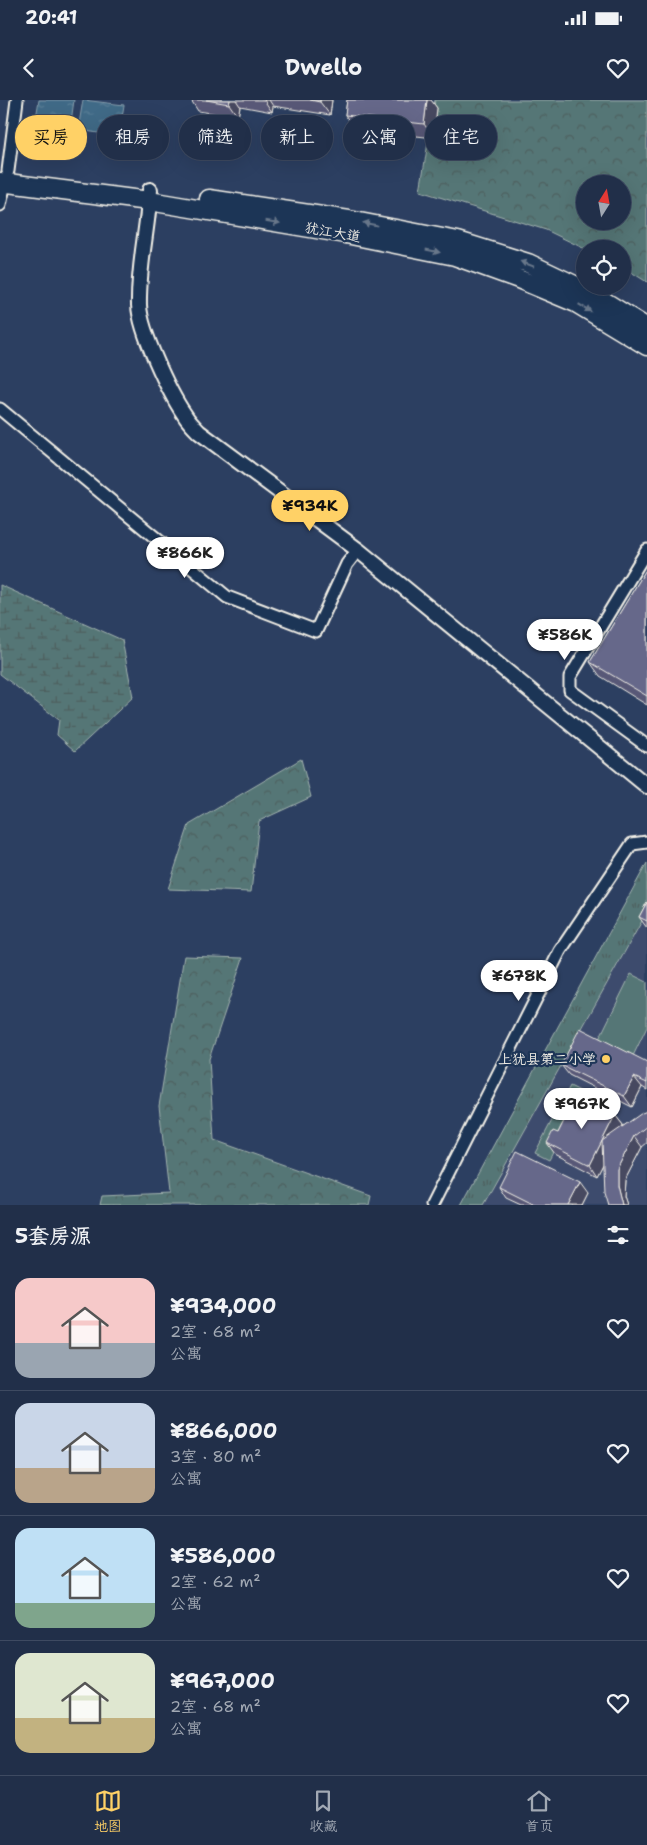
<!DOCTYPE html>
<html lang="zh">
<meta charset="utf-8">
<style>
:root{--surface:#212f49;--page:#2d3b53;--text:#f1f3f6;--muted:#a2a9b4;--line:#3e4a61;--accent:#ffd166}
body{margin:0;font-family:"Shantell Sans","LXGW WenKai TC",sans-serif;background:var(--page);color:var(--text);height:100vh;display:flex;flex-direction:column;font-size:19px;white-space:nowrap}
*{box-sizing:border-box;margin:0}
p{font-size:16px;color:var(--muted)}
.icon{flex:none;width:28px;height:28px;fill:none;stroke:currentColor;stroke-width:2;stroke-linecap:round;stroke-linejoin:round}
.map{position:relative;height:1105px;overflow:hidden}
.side{display:flex;flex-direction:column;background:var(--surface);flex:1}
.side>*{flex:none}
.hud{position:absolute;left:15px;top:15px;width:618px;height:45px;display:flex;gap:10px}
.needle{width:32px;rotate:11deg}
.tools{position:absolute;left:576px;top:75px;display:grid;gap:10px}
.tools a{display:grid;place-items:center;width:55px;height:55px;border-radius:50%;background:var(--surface);box-shadow:0 5px 20px #0002,0 0 0 1px var(--line);font-size:25px}
.price{position:absolute;translate:-50% -42px;padding:0 11px;border-radius:18px;background:#fff;color:#222;font-size:16px;line-height:32px;filter:drop-shadow(0 1px 2px #0008)}
.price::after{content:'';position:absolute;left:50%;top:30px;width:15px;height:11px;margin-left:-8px;background:inherit;clip-path:polygon(0 0,100% 0,50% 100%)}
.price.active{background:var(--accent);color:#111}
ul{padding:0;list-style:none}
li{display:flex;align-items:center;gap:15px;height:125px;padding:0 15px}
li+li{border-top:1px solid var(--line)}
li span{display:grid;place-items:center;flex:none;width:140px;height:100px;border-radius:15px;color:#555}
li>.icon{margin-inline-start:auto}
span .icon{width:60px;height:60px;fill:#fffc;stroke-width:1}
li b{font-size:21px}
h2{display:flex;justify-content:space-between;align-items:center;height:60px;padding:0 15px;font-size:21px}
.tag{padding:0 18px;border-radius:22px;background:var(--surface);box-shadow:0 5px 20px #0002,0 0 0 1px var(--line);font-size:18px;line-height:45px}
.tag.active{background:var(--accent);color:#111}
.status{display:flex;justify-content:space-between;align-items:center;height:35px;padding:0 25px;background:var(--surface);direction:ltr}
.status svg{height:14px;fill:currentColor}
header{display:flex;justify-content:space-between;align-items:center;height:65px;padding:0 15px;background:var(--surface);font-size:22px;font-weight:700}
.menu{display:flex;justify-content:space-around;align-items:center;height:70px;border-top:1px solid var(--line);background:var(--surface);font-size:14px;color:var(--muted)}
.menu a{display:grid;justify-items:center;gap:2px}
.menu .active{color:var(--accent)}
.map>svg:first-child{display:block}
.built{fill:#3d4b6d}
.grass{fill:url(#grass-tufts);stroke:#a4b4af}
.forest{fill:url(#forest-crowns);stroke:#a4b4af;fill-rule:evenodd}
.wetland{fill:url(#wetland-marsh);stroke:#a4b4af}
.garden{fill:#547676;stroke:#a4b4af}
.water{fill:url(#water-ripples);stroke:#88a0ae}
.lines{fill:none;stroke-linecap:round;stroke-linejoin:round}
.minor-casing{stroke:#f4f1e8;stroke-width:15}
.tertiary-casing{stroke:#f4f1e8;stroke-width:18}
.primary-casing{stroke:#f4f1e8;stroke-width:21}
.minor{stroke:#1d3557;stroke-width:11}
.tertiary{stroke:#1d3557;stroke-width:14}
.primary{stroke:#1d3557;stroke-width:18}
.wall{fill:#585977;stroke:#f4f1e8}
.shaded-wall{fill:#474861;stroke:#f4f1e8}
.building{fill:#66678a;stroke:#f4f1e8}
.oneway{fill:#68778a}
.poi-dot{fill:#ffd166;stroke:#1d3557;stroke-width:2}
.labels{text-anchor:middle;stroke-width:4.5;stroke-linejoin:round;paint-order:stroke}
.street-label{font-size:14px;fill:#f4f1e8;stroke:#1d3557}
.poi-label{font-size:14px;fill:#f4f1e8;stroke:#1d3557;text-anchor:end}
</style>
<div class="status"><b>20:41</b><svg viewBox="0 0 49 12"><path d="M0 12V9h3v3zM5 12V6h3v6zM10 12V3h3v9zM15 12V0h3v12zM26 1h20v11H26zM47 4h2v5h-2z"/></svg></div>
<header><svg class="icon" aria-label="back" viewBox="0 0 24 24"><path d="M15 5l-7 7 7 7"/></svg>Dwello<svg class="icon" aria-label="heart" viewBox="0 0 24 24"><path d="M12 20l-8-8c-3-5 5-10 8-4 3-6 11-1 8 4z"/></svg></header>
<div class="map">
<svg width="647" height="1105" viewBox="0 0 647 1105">
<defs>
<pattern id="grass-tufts" width="24" height="20" patternUnits="userSpaceOnUse" patternTransform="scale(1.25)"><rect width="24" height="20" fill="#547676"/><path d="M3 7l-1-3M5 7V3M7 7l1-3M15 17l-1-3M17 17v-4M19 17l1-3" fill="none" stroke="#4e5f5e"/></pattern>
<pattern id="forest-crowns" width="20" height="18" patternUnits="userSpaceOnUse" patternTransform="scale(1.25)"><rect width="20" height="18" fill="#547676"/><path d="M2 6a3 3 0 1 1 6 0M12 15a3 3 0 1 1 6 0" fill="none" stroke="#4e5f5e"/></pattern>
<pattern id="wetland-marsh" width="20" height="14" patternUnits="userSpaceOnUse" patternTransform="scale(1.25)"><rect width="20" height="14" fill="#547676"/><path d="M1 5h8M5 5V1M11 12h8M15 12V8" fill="none" stroke="#4e5f5e"/></pattern>
<pattern id="water-ripples" width="26" height="14" patternUnits="userSpaceOnUse" patternTransform="scale(1.25)"><rect width="26" height="14" fill="#406a87"/><path d="M2 4q2-2 4 0t4 0M15 11q2-2 4 0t4 0" fill="none" stroke="#5c8098"/></pattern>
</defs>
<rect width="100%" height="100%" fill="#2c3f61"/>
<filter id="ink" filterUnits="userSpaceOnUse"><feTurbulence type="fractalNoise" baseFrequency=".02" numOctaves="2"/><feDisplacementMap in="SourceGraphic" scale="10" xChannelSelector="R" yChannelSelector="G"/><feConvolveMatrix kernelMatrix="1 2 1 2 8 2 1 2 1" color-interpolation-filters="sRGB"/></filter>
<g filter="url(#ink)">
<path class="built" d="M647,812V1105H483Z"/>
<path class="grass" d="M647,763V812L483,1105H461Z"/>
<path class="forest" d="M435,0H647V182L623,167L622,149H585L546,130L420,91ZM585,84H622V121H585Z
M301,659L311,697L259,721L251,792L168,789L189,725Z
M184,856L243,858L209,959L214,1040L371,1096L369,1105H100L102,1096L169,1093L159,1006Z"/>
<path class="wetland" d="M0,485L122,540L133,597L75,651L57,635L59,620L0,574Z"/>
<path class="garden" d="M631,874L647,882V927L632,958L598,941Z
M570,986L584,993L549,1060L535,1053Z"/>
<path class="water" d="M39,0H74L70,29L35,24Z
M83,0L124,5L119,36L78,30Z"/>
<g class="lines">
<g class="minor-casing">
<path id="minor" d="M8,71L17,0
M0,105L5,83
M0,309L227,497L316,531L347,464L358,450
M647,450L570,577V590L647,646
M432,1105L560,851L632,744L647,742"/>
</g>
<g class="tertiary-casing">
<path id="tertiary" d="M150,90C148,128 138,166 139,205C140,231 169,292 184,314C188,321 194,327 199,332L358,450L647,686"/>
</g>
<g class="primary-casing">
<path id="primary" d="M0,82L149,101L346,134L455,156L516,178L576,203L647,246
M209,99L349,120L458,141L528,163L589,192L647,228"/>
</g>
<use href="#minor" class="minor"/>
<use href="#tertiary" class="tertiary"/>
<use href="#primary" class="primary"/>
</g>
<path class="wall" d="M191,0H332L330,15L273,6L272,12L240,6L238,17L198,11Z
M347,0H431L437,8L434,38L355,29L345,15Z
M647,468V605L600,576L590,562Z
M647,802V828L639,817Z
M647,962V990L642,987L632,1007L569,975L561,965Z
M566,1007L615,1015L623,1025L622,1027L647,1011V1043L642,1047L625,1080L624,1096L627,1105H608L603,1064L597,1076L555,1054L547,1043L558,1033L569,1011Z
M499,1087L588,1093L582,1105H521L506,1098Z"/>
<path class="shaded-wall" d="M230,0H236L240,6L238,17L229,4Z
M264,0H269L273,6L272,12Z
M320,0H332L330,15L320,2Z
M427,0H431L437,8L434,38L424,24Z
M634,977L642,987L632,1007L624,996Z
M615,1015L623,1025L597,1076L590,1065Z
M634,1036L642,1047L625,1080L624,1096L627,1105H622L617,1085V1069Z
M580,1082L588,1093L582,1105H568Z"/>
<path class="building" d="M206,0H230L229,4Z
M310,0H320V2Z
M347,0H427L424,24L345,15Z
M647,468V596L590,562Z
M647,802V821L639,817Z
M580,928L647,962V983L634,977L624,996L561,965Z
M573,993L615,1015L590,1065L547,1043L553,1031L558,1033L570,1009L566,1007Z
M647,1011V1026L634,1036L617,1069V1085L622,1105H608L604,1092L602,1041L642,1013Z
M517,1051L580,1082L568,1105H535L499,1087Z"/>
<defs><path id="oneway-solid" d="M-6-.8H1V-3.2L6.5 0L1 3.2V.8H-6Z" transform="scale(1.25)"/></defs>
<g class="oneway">
<use href="#oneway-solid" transform="translate(273 122) rotate(9)"/>
<use href="#oneway-solid" transform="translate(370 124) rotate(-169)"/>
<use href="#oneway-solid" transform="translate(433 151) rotate(12)"/>
<use href="#oneway-solid" transform="translate(527 164) rotate(-159)"/>
<use href="#oneway-solid" transform="translate(585 208) rotate(31)"/>
</g>
</g>
<circle class="poi-dot" cx="606" cy="959" r="5"/>
<g class="labels">
<g class="street-label">
<text transform="translate(333 132) rotate(10)" y="5">犹江大道</text>
</g>
<g class="poi-label">
<text x="596" y="964">上犹县第二小学</text>
</g>
</g>
</svg>
<div class="tools">
<a><svg class="needle" viewBox="-14 -14 28 28"><path d="M0-13l5 13h-10z" fill="#e53935"/><path d="M0 13l5-13h-10z" fill="#a2a9b4"/></svg></a>
<a><svg class="icon" aria-label="locate" viewBox="0 0 24 24"><circle cx="12" cy="12" r="6"/><path d="M12 2v4M12 18v4M2 12h4M18 12h4"/></svg></a>
</div>
<b class="price active" style="left:310px;top:432px">¥934K</b>
<b class="price" style="left:185px;top:479px">¥866K</b>
<b class="price" style="left:565px;top:561px">¥586K</b>
<b class="price" style="left:519px;top:902px">¥678K</b>
<b class="price" style="left:582px;top:1030px">¥967K</b>
<div class="hud">
<a class="tag active">买房</a>
<a class="tag">租房</a>
<a class="tag">筛选</a>
<a class="tag">新上</a>
<a class="tag">公寓</a>
<a class="tag">住宅</a>
</div>
</div>
<section class="side">
<h2>5套房源<svg class="icon" aria-label="filters" viewBox="0 0 24 24"><path d="M4 7h16M4 17h16"/><circle cx="9" cy="7" r="2"/><circle cx="15" cy="17" r="2"/></svg></h2>
<ul>
<li><span style="background:linear-gradient(#f6c9c9 65%,#9aa5b1 0)"><svg class="icon" aria-label="home" viewBox="0 0 24 24"><path d="M3 11l9-7 9 7M6 9v11h12V9"/></svg></span><div><b>¥934,000</b><p>2室 · 68 m²</p><p>公寓</p></div><svg class="icon" aria-label="heart" viewBox="0 0 24 24"><path d="M12 20l-8-8c-3-5 5-10 8-4 3-6 11-1 8 4z"/></svg></li>
<li><span style="background:linear-gradient(#c9d6e8 65%,#b9a48a 0)"><svg class="icon" aria-label="home" viewBox="0 0 24 24"><path d="M3 11l9-7 9 7M6 9v11h12V9"/></svg></span><div><b>¥866,000</b><p>3室 · 80 m²</p><p>公寓</p></div><svg class="icon" aria-label="heart" viewBox="0 0 24 24"><path d="M12 20l-8-8c-3-5 5-10 8-4 3-6 11-1 8 4z"/></svg></li>
<li><span style="background:linear-gradient(#bfe0f5 75%,#7fa58c 0)"><svg class="icon" aria-label="home" viewBox="0 0 24 24"><path d="M3 11l9-7 9 7M6 9v11h12V9"/></svg></span><div><b>¥586,000</b><p>2室 · 62 m²</p><p>公寓</p></div><svg class="icon" aria-label="heart" viewBox="0 0 24 24"><path d="M12 20l-8-8c-3-5 5-10 8-4 3-6 11-1 8 4z"/></svg></li>
<li><span style="background:linear-gradient(#dfe7d0 65%,#c2b280 0)"><svg class="icon" aria-label="home" viewBox="0 0 24 24"><path d="M3 11l9-7 9 7M6 9v11h12V9"/></svg></span><div><b>¥967,000</b><p>2室 · 68 m²</p><p>公寓</p></div><svg class="icon" aria-label="heart" viewBox="0 0 24 24"><path d="M12 20l-8-8c-3-5 5-10 8-4 3-6 11-1 8 4z"/></svg></li>
</ul>
</section>
<nav class="menu">
<a class="active"><svg class="icon" aria-label="map" viewBox="0 0 24 24"><path d="M3 6l6-2 6 2 6-2v14l-6 2-6-2-6 2zM9 4v14M15 6v14"/></svg>地图</a>
<a><svg class="icon" aria-label="saved" viewBox="0 0 24 24"><path d="M7 4h10v16l-5-4-5 4z"/></svg>收藏</a>
<a><svg class="icon" aria-label="home" viewBox="0 0 24 24"><path d="M3 11l9-7 9 7M6 9v11h12V9"/></svg>首页</a>
</nav>
